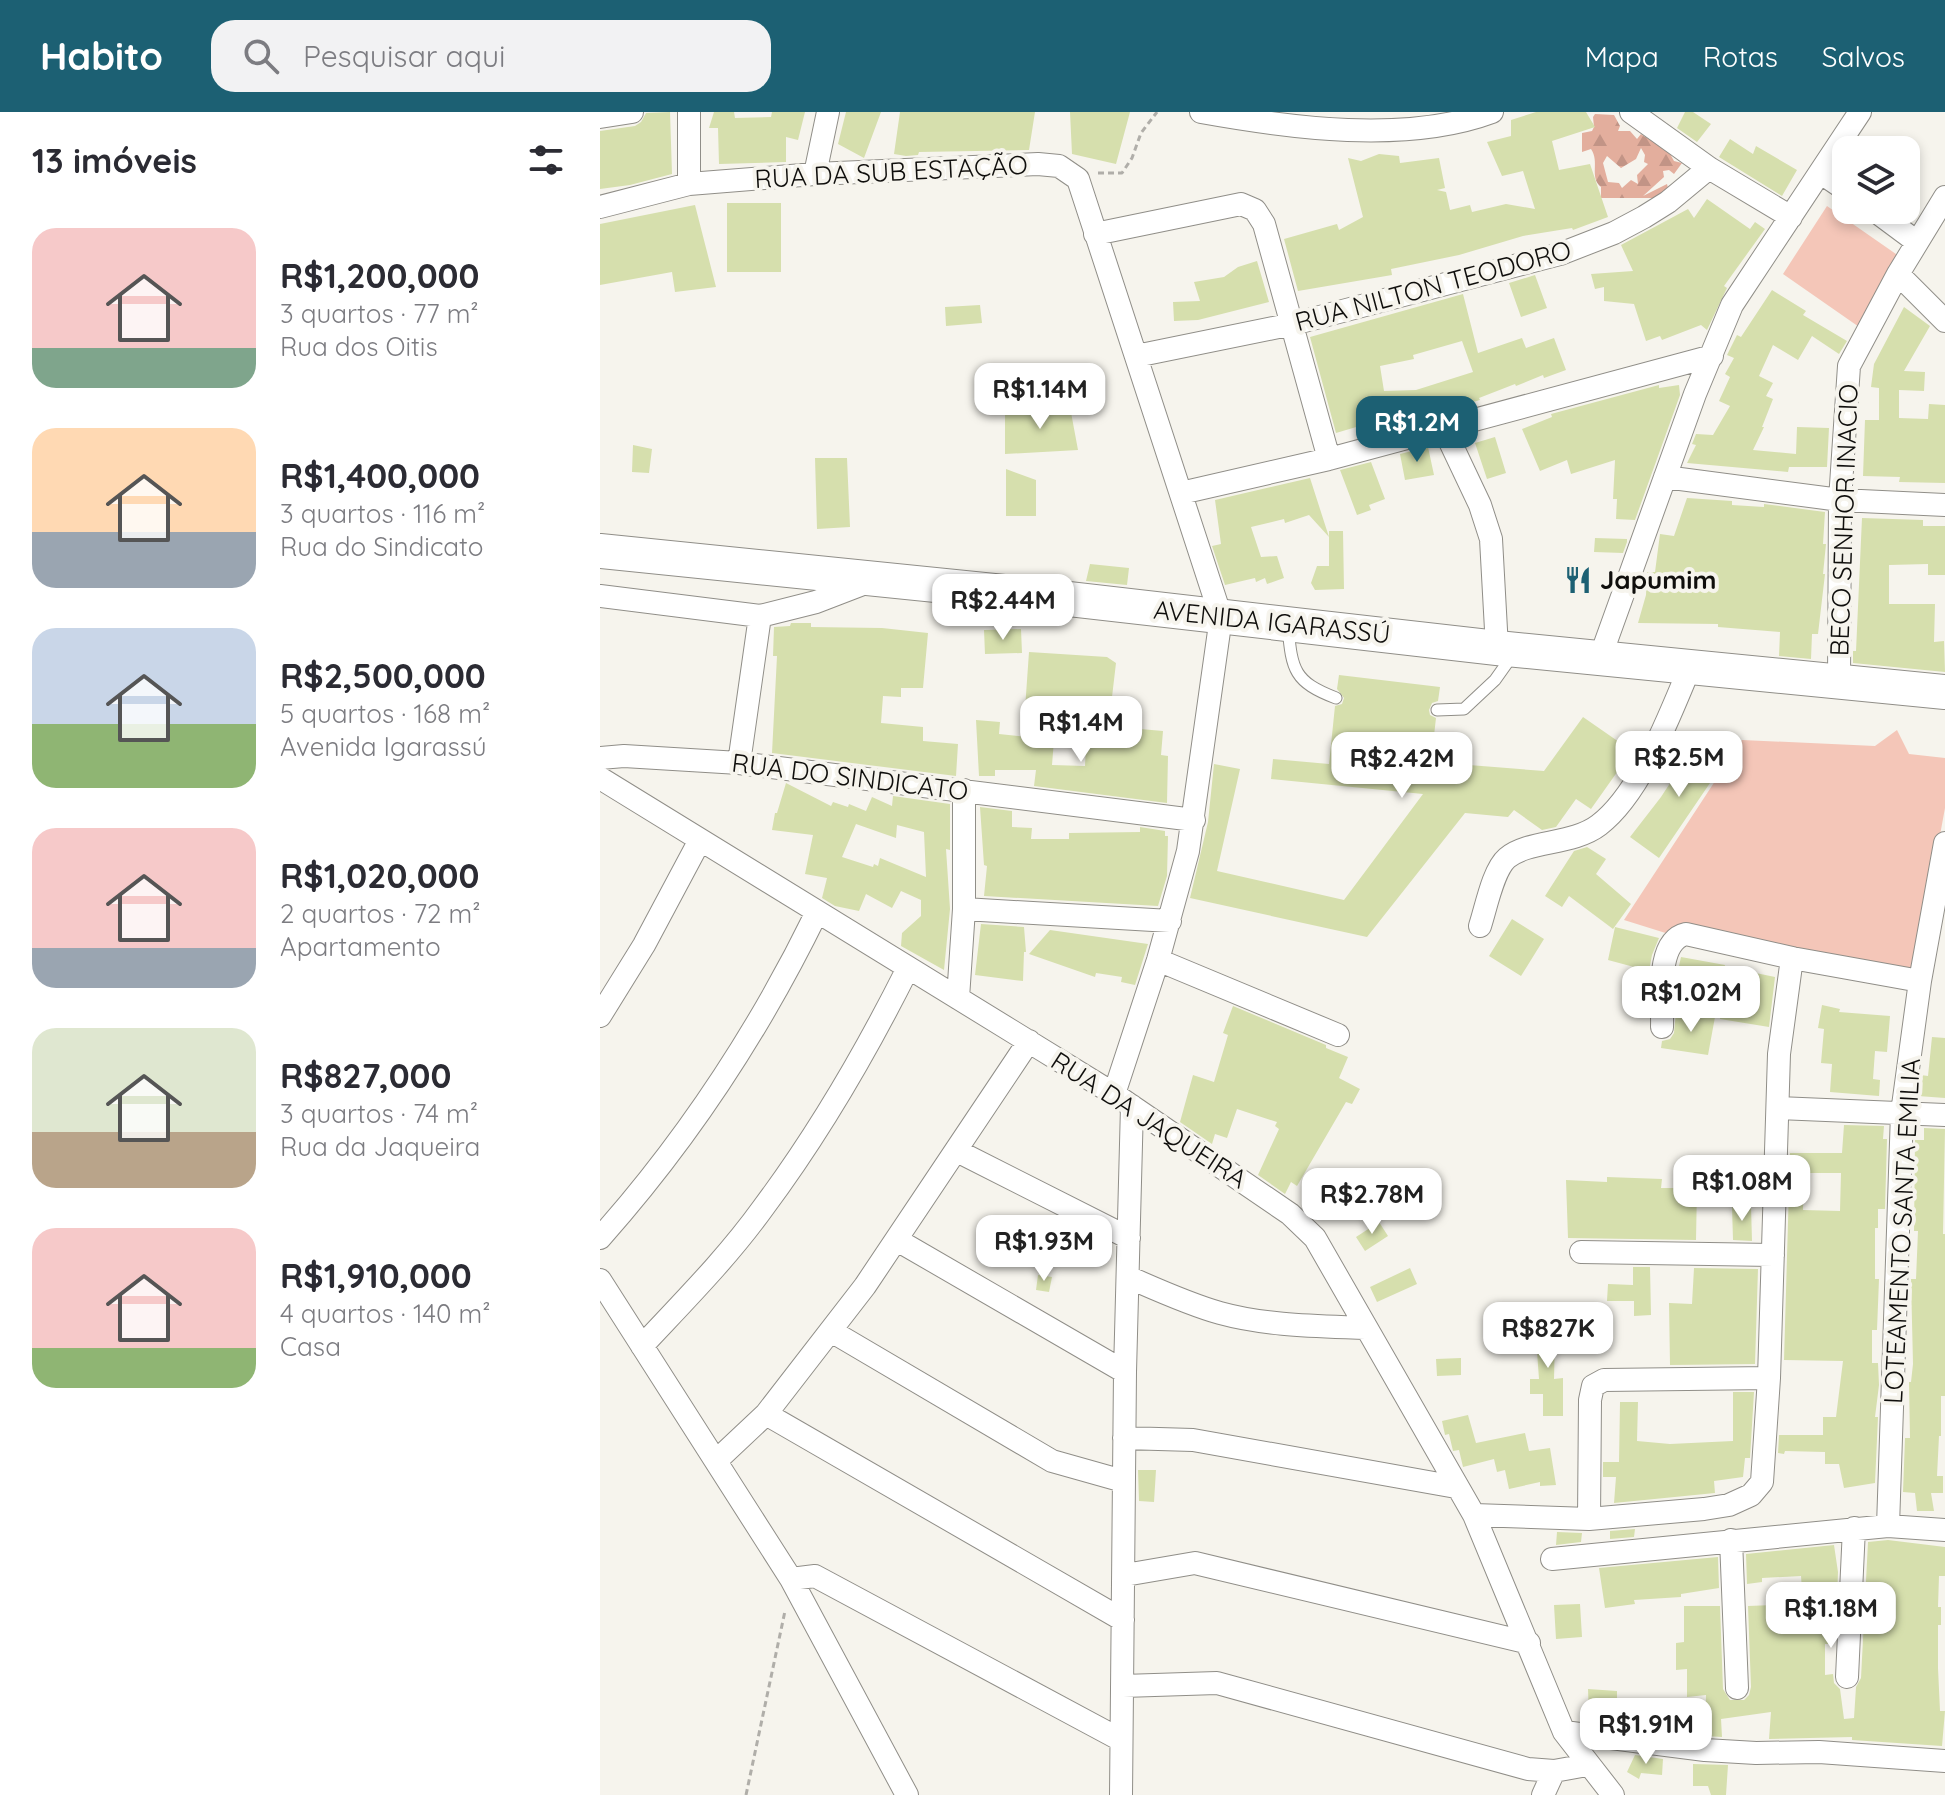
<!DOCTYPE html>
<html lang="pt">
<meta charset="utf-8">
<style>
:root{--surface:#fff;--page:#f2f2f3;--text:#2b2b33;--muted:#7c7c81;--accent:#1c6073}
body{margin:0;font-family:Quicksand,sans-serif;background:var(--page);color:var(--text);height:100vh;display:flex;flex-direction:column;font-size:30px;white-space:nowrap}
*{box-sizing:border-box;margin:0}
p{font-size:26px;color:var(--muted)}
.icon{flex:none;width:44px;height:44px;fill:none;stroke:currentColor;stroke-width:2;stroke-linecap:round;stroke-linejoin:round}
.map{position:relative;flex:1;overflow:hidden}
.side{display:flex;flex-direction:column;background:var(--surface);width:600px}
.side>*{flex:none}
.tools{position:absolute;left:1232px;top:24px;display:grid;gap:16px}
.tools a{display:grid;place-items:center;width:88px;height:88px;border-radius:16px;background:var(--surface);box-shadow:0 4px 12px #0003;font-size:40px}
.price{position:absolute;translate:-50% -68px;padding:0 18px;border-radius:16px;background:#fff;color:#222;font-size:26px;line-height:52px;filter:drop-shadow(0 2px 4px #0008)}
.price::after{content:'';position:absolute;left:50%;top:48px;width:24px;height:18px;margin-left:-12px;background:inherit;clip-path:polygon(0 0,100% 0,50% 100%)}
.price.current{background:var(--accent);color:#fff}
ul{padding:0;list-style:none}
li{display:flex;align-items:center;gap:24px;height:200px;padding:0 32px}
li span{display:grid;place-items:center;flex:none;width:224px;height:160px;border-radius:24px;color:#555}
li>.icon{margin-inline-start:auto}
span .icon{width:96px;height:96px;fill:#fffc;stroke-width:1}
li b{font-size:34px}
h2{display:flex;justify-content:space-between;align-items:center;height:96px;padding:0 32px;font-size:34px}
header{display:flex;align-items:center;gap:48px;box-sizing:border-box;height:112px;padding:0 40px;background:var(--accent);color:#fff}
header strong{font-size:38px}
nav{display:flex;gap:44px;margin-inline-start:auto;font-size:28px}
.search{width:560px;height:72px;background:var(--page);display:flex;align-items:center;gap:20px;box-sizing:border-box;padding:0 28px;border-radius:24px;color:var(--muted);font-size:30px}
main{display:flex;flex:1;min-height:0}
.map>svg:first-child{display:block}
.grass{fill:#f4c6b8}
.forest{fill:url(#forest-firs);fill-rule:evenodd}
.building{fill:#d6dfad;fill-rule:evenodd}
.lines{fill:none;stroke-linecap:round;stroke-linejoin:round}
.lane-casing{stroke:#908e88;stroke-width:13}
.street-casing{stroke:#908e88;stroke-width:24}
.primary-casing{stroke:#908e88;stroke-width:36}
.path{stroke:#b0aea9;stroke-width:3;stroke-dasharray:6 4;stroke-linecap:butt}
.lane{stroke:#fff;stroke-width:11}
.street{stroke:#fff;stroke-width:22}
.primary{stroke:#fff;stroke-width:34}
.labels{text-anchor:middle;stroke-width:8;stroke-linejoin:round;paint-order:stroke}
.street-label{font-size:26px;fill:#0f0e0c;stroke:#f6f4ed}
.poi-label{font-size:26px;font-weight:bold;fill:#0f0e0c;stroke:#f6f4ed;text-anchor:start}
</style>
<header>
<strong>Habito</strong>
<div class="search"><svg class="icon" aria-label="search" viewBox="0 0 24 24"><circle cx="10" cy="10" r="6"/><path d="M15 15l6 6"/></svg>Pesquisar aqui</div>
<nav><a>Mapa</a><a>Rotas</a><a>Salvos</a></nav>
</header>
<main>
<section class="side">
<h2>13 imóveis<svg class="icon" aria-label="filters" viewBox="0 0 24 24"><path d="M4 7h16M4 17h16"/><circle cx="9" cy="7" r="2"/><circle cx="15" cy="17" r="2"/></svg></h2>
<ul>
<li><span style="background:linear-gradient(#f6c9c9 75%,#7fa58c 0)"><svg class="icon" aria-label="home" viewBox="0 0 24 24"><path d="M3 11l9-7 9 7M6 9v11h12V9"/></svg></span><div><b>R$1,200,000</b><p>3 quartos · 77 m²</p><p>Rua dos Oitis</p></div></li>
<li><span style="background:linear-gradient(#ffd9b3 65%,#9aa5b1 0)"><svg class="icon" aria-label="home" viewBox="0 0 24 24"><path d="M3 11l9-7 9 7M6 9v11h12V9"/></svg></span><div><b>R$1,400,000</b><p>3 quartos · 116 m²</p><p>Rua do Sindicato</p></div></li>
<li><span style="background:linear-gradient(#c9d6e8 60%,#8fb573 0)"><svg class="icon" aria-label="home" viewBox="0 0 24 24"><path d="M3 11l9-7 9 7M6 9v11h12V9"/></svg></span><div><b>R$2,500,000</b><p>5 quartos · 168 m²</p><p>Avenida Igarassú</p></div></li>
<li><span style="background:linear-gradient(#f6c9c9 75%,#9aa5b1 0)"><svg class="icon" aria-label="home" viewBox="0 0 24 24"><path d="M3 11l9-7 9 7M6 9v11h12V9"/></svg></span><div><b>R$1,020,000</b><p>2 quartos · 72 m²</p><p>Apartamento</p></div></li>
<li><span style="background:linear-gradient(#dfe7d0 65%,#b9a48a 0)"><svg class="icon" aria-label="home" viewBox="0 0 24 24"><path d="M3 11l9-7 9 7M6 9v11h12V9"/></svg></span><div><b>R$827,000</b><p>3 quartos · 74 m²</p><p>Rua da Jaqueira</p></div></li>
<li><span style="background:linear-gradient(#f6c9c9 75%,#8fb573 0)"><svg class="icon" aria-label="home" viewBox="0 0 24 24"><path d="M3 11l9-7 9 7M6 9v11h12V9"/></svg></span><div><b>R$1,910,000</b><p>4 quartos · 140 m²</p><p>Casa</p></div></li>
</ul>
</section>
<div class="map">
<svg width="1345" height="1683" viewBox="0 0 1345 1683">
<defs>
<pattern id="forest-firs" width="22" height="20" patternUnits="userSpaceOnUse" patternTransform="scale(2)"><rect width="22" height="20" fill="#e3ae9d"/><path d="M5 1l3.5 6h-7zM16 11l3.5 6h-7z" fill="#c29486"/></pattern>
</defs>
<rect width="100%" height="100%" fill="#f6f4ed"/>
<path class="grass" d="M1227,94L1306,149L1262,217L1183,162Z
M1297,618L1309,642L1345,646V696L1314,864L1072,823L1024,808L1142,628L1275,634Z"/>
<path class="forest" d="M995,2L1014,3L1020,14L1018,19H1030L1037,27L1041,22C1048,28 1055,28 1063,32L1062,37L1068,38L1074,49L1082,51L1074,62L1069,58L1063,59L1064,65L1043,84L1067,72L1069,80L1060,86H1001V75C989,65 1000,50 991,37L982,40V21L992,19L994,15L993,5ZM1041,36L1045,43L1044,50L1048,52L1037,63L1038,72L1031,68L1022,76L1019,71L1008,70L1003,51L1007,44L1021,56L1036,47Z"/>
<path class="building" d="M70,0L72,62L30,73L0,77V19L35,14L41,10L46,1Z
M114,0H134L135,6L171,5L172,0H205L198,28L186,25V50L119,52L118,16H109Z
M246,0H281L264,46L238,32Z
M300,0H435L429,38L319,40L318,43L306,44L294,42Z
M470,0H530L516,52L472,42Z
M936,0H986L995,15L952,29L959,58L990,52L1008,105L973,118L972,116L923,124L859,143L791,157L792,163L698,179L684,127L737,112L739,118L763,105L748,46L761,49L779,42L799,44L800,51L839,46L845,76L837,78L846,80L850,98L870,93L872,100L906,92L935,97L923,59L902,64L887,30L911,24V8Z
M1085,0H1093L1111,12L1097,30L1077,16Z
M1130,27L1153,42L1156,34L1197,58L1182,84L1119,45Z
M1107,87L1150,117L1155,110L1165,117L1124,174L1127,176L1107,218L1101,213L1062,228L1060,224L1046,229L1034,192L1004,189V175L995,177L991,162L1033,159L1021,133L1088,97L1094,106Z
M127,91H181V160H127Z
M95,93L116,175L75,180L72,160L0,173V112Z
M657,149L669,190L598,208L574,209L573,190L600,189L594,170L624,165L638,155Z
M935,163L947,196L921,205L909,171Z
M1172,178L1206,199L1203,203L1247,229L1239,242L1212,224L1198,248L1173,233L1159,264L1173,271L1166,284L1173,287L1162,315H1164L1153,338L1196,342L1197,315L1229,316L1227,355H1189L1188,360L1087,351L1096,333L1092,332L1096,322L1113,323L1130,294L1119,289L1130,265L1125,262L1134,246L1127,243L1137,223L1141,225Z
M863,182L878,241L922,226L926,236L954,226L966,258L944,266L943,263L916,274L915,272L879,286L880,288L846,298L763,318V313L736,321L710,225ZM862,229L873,260L816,278L784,279L780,254L814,247L813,243Z
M380,193L382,211L346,214L345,195Z
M1304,195L1330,214L1304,259L1325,260L1324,279L1299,278V306L1328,307L1329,292L1345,293V371L1299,370L1300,365L1263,364L1265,308H1279V276L1271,275L1274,252Z
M1059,273V276L1079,273L1080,283L1035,408L1016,407L1017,387H1013L1015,348L971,362L967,348L940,359L922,317L952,305L951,302Z
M470,295L478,338L405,342V300Z
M895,325L906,361L887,367L875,331Z
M33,333L52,337L49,361L32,360Z
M828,335L834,363L805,368L800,342Z
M215,346H247L250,415L217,417Z
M771,350L785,387L769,393L771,398L757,403L740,358Z
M406,357L436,368V404H406Z
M710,366L729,425L709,403L685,411L684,407L651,415L661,445L677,444L684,466L667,472L665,466L656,470L655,466L625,473L612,434L621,432L615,388Z
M1087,386L1132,389V393L1164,395V392L1225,400L1223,432H1226L1223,462H1225L1218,522H1212L1211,547L1179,544L1180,520L1118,515V512L1038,511L1046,483L1047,460H1055L1060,422L1074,424Z
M1262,406L1323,408V414H1345V463H1328V452L1289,453V492H1335L1334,530L1344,529L1345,560L1253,551V539H1256Z
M729,419H743L744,477L715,478L711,471L717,454H729Z
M995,426L1027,427V430L1023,441L994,440Z
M490,452L529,456L527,473L486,469Z
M191,511H211V515L282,516L328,521L323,576H301V585L283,584L281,611L323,615V629L358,632L356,664L172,641L177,544H173L174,515L190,514Z
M421,517L422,541L385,542L384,518Z
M429,540L507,545L516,551L510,602L425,597Z
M739,563L840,575L838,589L832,591L829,598L830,603L836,606L831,650L944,659L983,605L1032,639L991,697L976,687L956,715L942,718L914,698L908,705L865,701L767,825L590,786L608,710L614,652L640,657L617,759L744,788L823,682L671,667L673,647L729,652L735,594L742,592L744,586L737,577Z
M376,608L400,610L399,622L454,628L452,653L485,654L486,633L528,635L529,616L563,619L561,643L568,644L567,691L434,674L436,658H395V664H379Z
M1099,627L1127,646L1059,746L1030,725L1061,685Z
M186,671L231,694L233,690L248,695L249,692L266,699L272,685L292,694L293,684L350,692V738L346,737L350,797L344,858L301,834L302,821L321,804V788L301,779L292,796L266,782L259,799L235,794L222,786L227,766L205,762L213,723L172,718L175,701H177ZM256,712L296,726L297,713L324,720L326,765L280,746L278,754L274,752L273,755L242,745Z
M380,695L412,699V715L432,716L431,727H469V721L540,720V715L565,719V724H568L567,764L558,794L384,784L387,754L384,753Z
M987,735L1006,747L996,762L1031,792L1013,817L969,784L962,795L945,784L974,739Z
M912,807L944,827L921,864L889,844Z
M381,812L424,815L426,840H424L423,869L375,863Z
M1015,815L1059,826L1052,843L1049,859L1008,848Z
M450,818L548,832L535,873L521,870L522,865L496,861L495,865L429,842Z
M1081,845L1125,853L1121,872L1077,863Z
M1151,860L1175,865L1169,915L1120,907L1124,875L1147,879Z
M1222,893L1240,897L1239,900L1290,904L1287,940L1275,939L1273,967L1280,968L1279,984L1230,980L1232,952L1221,951L1224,917L1218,916Z
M633,894L726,933V936L748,945L739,966L760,977L752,992L746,990L697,1074L691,1070L685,1082L658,1063L679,1017L675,1014L677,1010L637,997L627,1026L615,1022L612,1032L580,1010L593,963L614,970L628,923L623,921Z
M1076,900L1115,905L1108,943L1061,936L1062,929L1070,927L1074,921Z
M1332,925L1345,926V986L1318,984L1321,963L1328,964Z
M1244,1013L1284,1014L1283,1027H1287L1285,1097H1278V1116H1275V1167H1279L1277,1218H1272V1251H1278L1279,1273L1275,1305H1278L1275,1371L1244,1376L1239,1352H1225V1340L1185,1339L1184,1342L1178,1341L1179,1323H1223V1305H1236L1243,1249L1184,1248L1190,1041H1242ZM1204,1061H1241L1240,1099L1203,1098Z
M1324,1016L1345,1017L1343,1122H1345V1284H1341V1324H1339L1337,1364H1343V1381H1331L1334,1399H1317L1315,1381L1303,1380L1305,1326H1310L1309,1270H1311L1313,1252L1311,1167H1316L1318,1119H1314L1315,1028H1324Z
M1007,1065L1062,1067L1061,1076H1097L1096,1128L968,1126L966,1068L1007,1070Z
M1151,1094L1152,1129L1133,1128L1132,1095Z
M779,1110L788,1124L765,1139L756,1125Z
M1033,1155H1050L1051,1203L1034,1204V1189H1007L1008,1172L1033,1173Z
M810,1156L817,1172L777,1190L770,1175Z
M1094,1156L1158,1157L1155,1252L1070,1253L1069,1191L1092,1192Z
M438,1163L452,1165L449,1180L436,1178Z
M961,1211L962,1226H955L954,1267L963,1266V1304H943V1282H930V1267H939L935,1212Z
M861,1246V1263L837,1264L836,1247Z
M1133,1280H1154L1150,1346H1145L1143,1365L1114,1369L1115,1381L1014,1391L1016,1365H1003V1350H1019L1020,1290H1038L1037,1329L1070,1332L1133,1329Z
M868,1303L876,1331L925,1321L929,1339L950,1336L956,1373L940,1374V1370L909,1377L905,1358L897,1360L894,1347L863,1355L859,1338L853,1339L849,1322L845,1323L842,1309Z
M538,1358H556L554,1390L539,1389Z
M1035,1417L1034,1425L1010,1427V1419Z
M957,1420L982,1421L981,1430L956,1433Z
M1288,1428L1345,1435V1464H1339L1338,1495H1341V1513H1338V1556L1340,1599H1345L1342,1634L1252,1628V1625L1169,1627L1171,1600L1121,1607L1122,1625L1105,1624L1106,1583L1087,1585V1557L1076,1558V1531L1084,1530V1494H1120L1123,1577L1130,1588H1144L1149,1583L1151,1575L1148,1494L1203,1492L1201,1464L1162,1466V1470L1147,1472L1146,1442L1234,1433L1238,1460L1237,1487H1229L1230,1532H1225V1563L1233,1562L1234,1571L1240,1577L1244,1607L1254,1606L1256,1575L1261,1566L1268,1430Z
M1118,1445L1119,1476L1081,1482V1485L1034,1488L1035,1492L1005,1496L999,1456Z
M980,1492L982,1525L956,1527L954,1493Z
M988,1577L1017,1579V1607L989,1604Z
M1035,1643L1063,1647L1062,1663L1041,1661L1039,1667L1027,1660Z
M1093,1652L1128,1653L1126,1683H1111L1108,1674H1093Z"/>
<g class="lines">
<g class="lane-casing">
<path id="lane" d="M688,516C692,558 694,570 736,586
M837,598L864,597L895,568L912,544"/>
</g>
<g class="street-casing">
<path id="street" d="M89,0V72
M601,0C690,16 806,32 892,0
M1031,0L1109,56L1191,105
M0,5L32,0
M1221,61L1246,78
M215,62L228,0
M0,95L89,72L215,62L438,52L459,54L478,67L621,505L588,739L558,848L514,982
M1274,98L1317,130
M495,122L641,92L655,98L664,112L729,347
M1298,162L1345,209
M536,244L693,212L960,142L1014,121L1044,105L1068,90L1109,56
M844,317L880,393L891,427L897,536
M1065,365L1240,388L1345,393
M581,381L729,347L1112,244
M0,484L160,504L216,490L268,470
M1000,546L1095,282L1132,193L1260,0
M1239,570L1240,388L1249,254L1298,162L1345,85
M0,646L24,644L139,651L594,708
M139,651L160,504
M0,666L514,982L690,1102L715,1126L874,1403L964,1620L1013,1683
M364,797L570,809
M880,814C886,796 893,758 907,746C928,728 973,733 999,713C1041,681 1070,602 1090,555
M558,848L738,923
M358,886L364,797V678
M0,904L44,833L100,728
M1062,915C1063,889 1055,829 1086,822L1192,846L1320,869
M1178,996L1345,1003
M357,1039L529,1126
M0,1126C88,1027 159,919 217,800
M297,1128L525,1260
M981,1140L1173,1143
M528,1165C558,1178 588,1192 620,1201C667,1214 718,1214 766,1216
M0,1168L191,1467L307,1683
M231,1219L452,1349L523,1369
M42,1234C84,1189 127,1146 163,1096C219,1021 266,940 308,856
M166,1302L523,1508
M524,1326L593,1328L856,1375
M116,1349L166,1302L265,1174L429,929
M874,1403L989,1407L1104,1397L1129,1393L1151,1383L1162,1370L1169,1266L1179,942L1192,846
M989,1407L990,1288L993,1274L1004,1268L1169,1266
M1288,1414L1302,1001L1320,869L1345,731
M1131,1428L1137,1576
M952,1447L1288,1414L1345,1418
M525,1463L595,1451L929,1531
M191,1467L215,1464L521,1628
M1247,1565L1254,1416
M523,1574L617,1571L928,1657L954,1659L987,1653
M964,1620L1105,1638L1156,1641L1219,1640L1345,1649
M521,1683L525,1260L532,994
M943,1683L954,1659"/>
</g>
<g class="primary-casing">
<path id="primary" d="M0,439L434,483L897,536L1345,580"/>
</g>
<path class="path" d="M498,61H522L532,46L541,21L557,0
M146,1683L185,1499"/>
<use href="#lane" class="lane"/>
<use href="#street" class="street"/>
<use href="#primary" class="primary"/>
</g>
<defs>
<g id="restaurant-bare" transform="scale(2.16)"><path d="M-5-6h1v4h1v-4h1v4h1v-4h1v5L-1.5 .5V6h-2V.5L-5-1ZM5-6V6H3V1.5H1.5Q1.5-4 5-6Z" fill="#1c6073" stroke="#f6f4ed" stroke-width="2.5" paint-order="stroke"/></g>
</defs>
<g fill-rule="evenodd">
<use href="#restaurant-bare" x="978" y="468"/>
</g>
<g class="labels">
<g class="street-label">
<text transform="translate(291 60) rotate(-3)" y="9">RUA DA SUB ESTAÇÃO</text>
<text transform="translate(833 174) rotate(-15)" y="9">RUA NILTON TEODORO</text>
<text transform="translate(1244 408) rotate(-88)" y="9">BECO SENHOR INACIO</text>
<text transform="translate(672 510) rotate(6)" y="9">AVENIDA IGARASSÚ</text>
<text transform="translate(250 665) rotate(7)" y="9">RUA DO SINDICATO</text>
<text transform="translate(549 1008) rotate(33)" y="9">RUA DA JAQUEIRA</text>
<text transform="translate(1302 1119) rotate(-87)" y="9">LOTEAMENTO SANTA EMILIA</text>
</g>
<g class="poi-label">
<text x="1000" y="477">Japumim</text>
</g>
</g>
</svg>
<div class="tools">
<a><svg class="icon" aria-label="layers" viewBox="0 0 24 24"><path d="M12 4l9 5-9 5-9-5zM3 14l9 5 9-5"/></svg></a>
</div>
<b class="price" style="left:440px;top:319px">R$1.14M</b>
<b class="price current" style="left:817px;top:352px">R$1.2M</b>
<b class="price" style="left:403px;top:530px">R$2.44M</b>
<b class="price" style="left:481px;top:652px">R$1.4M</b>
<b class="price" style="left:1079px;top:687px">R$2.5M</b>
<b class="price" style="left:802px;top:688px">R$2.42M</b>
<b class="price" style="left:1091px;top:922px">R$1.02M</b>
<b class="price" style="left:1142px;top:1111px">R$1.08M</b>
<b class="price" style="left:772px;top:1124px">R$2.78M</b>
<b class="price" style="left:444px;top:1171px">R$1.93M</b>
<b class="price" style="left:948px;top:1258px">R$827K</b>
<b class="price" style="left:1231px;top:1538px">R$1.18M</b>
<b class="price" style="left:1046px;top:1654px">R$1.91M</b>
</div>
</main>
